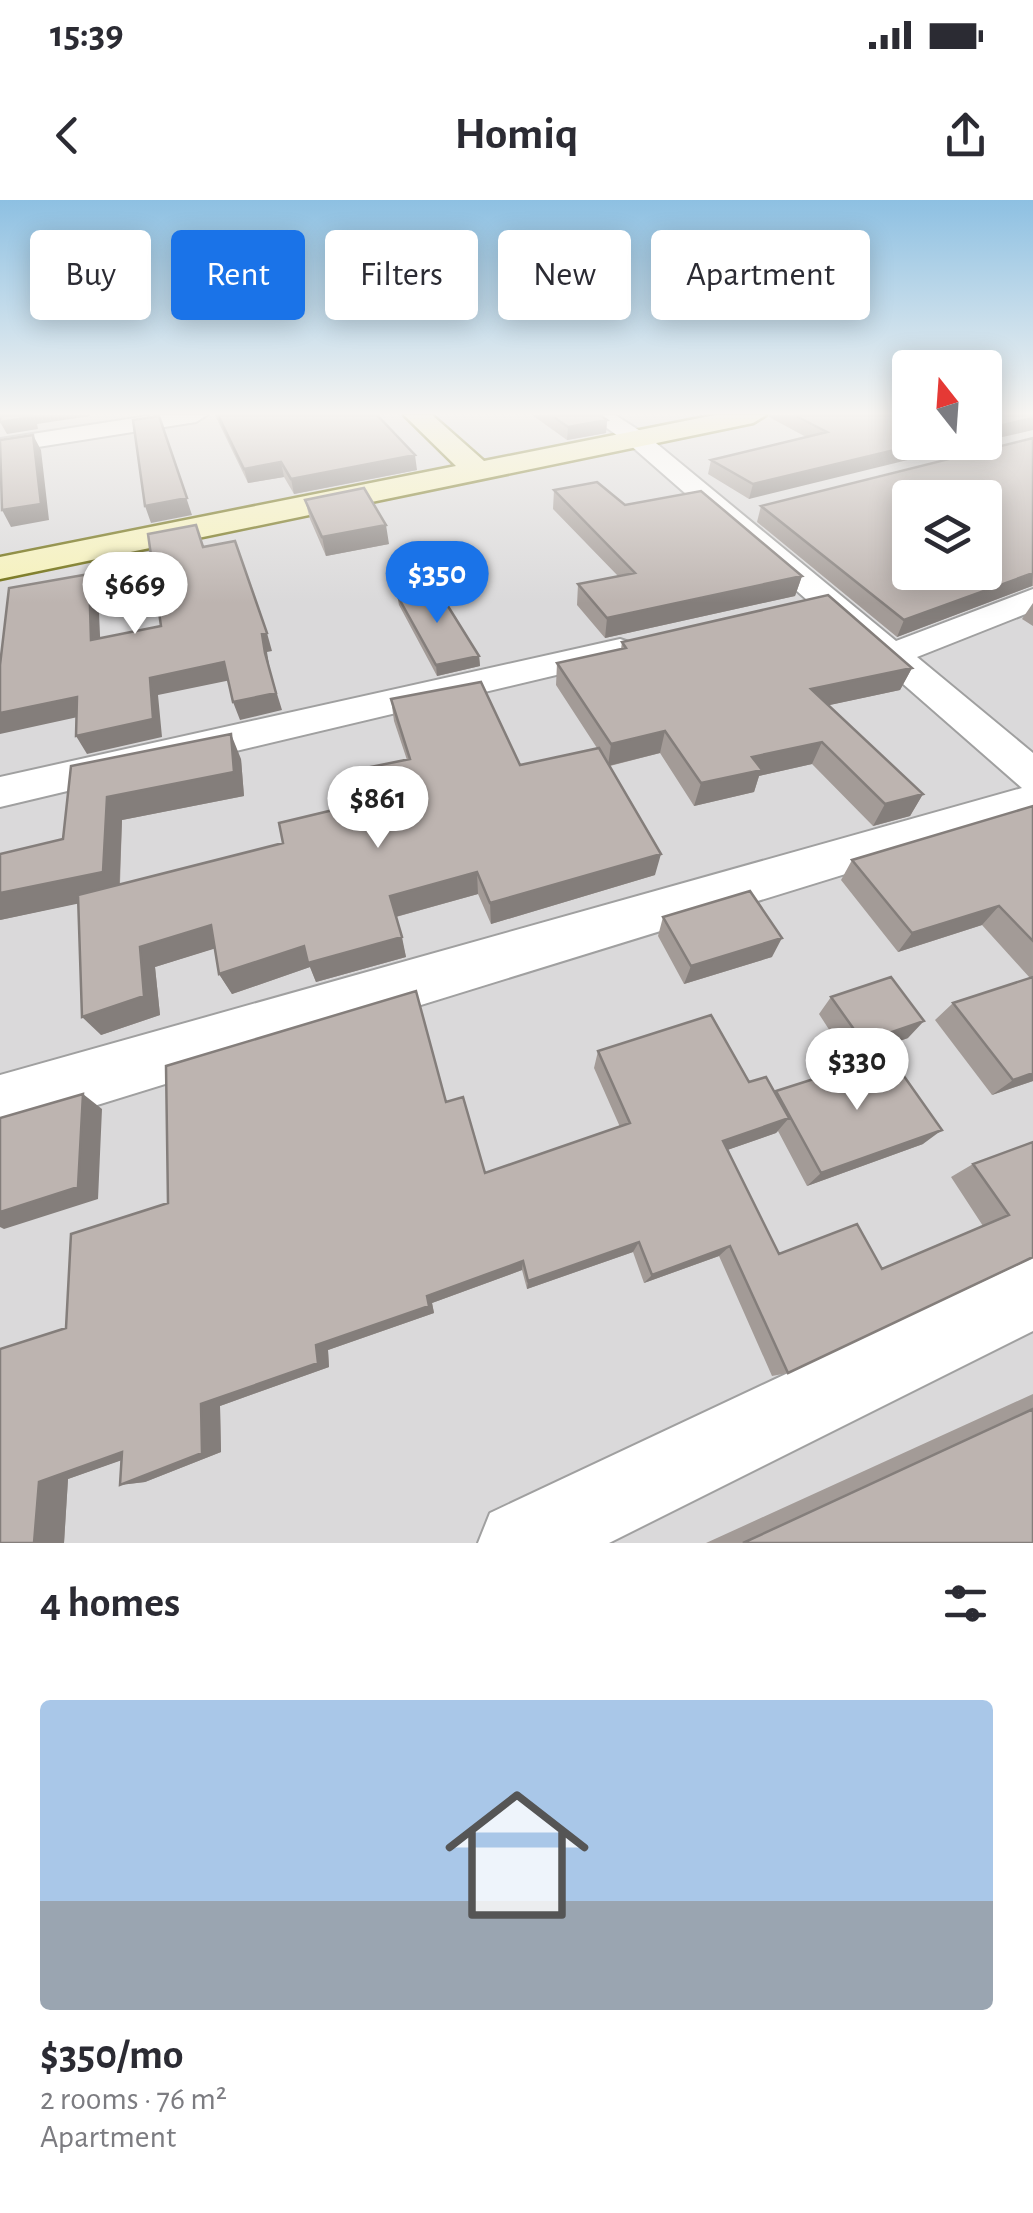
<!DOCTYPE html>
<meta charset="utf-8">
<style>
:root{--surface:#fff;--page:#f2f2f3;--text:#2b2b33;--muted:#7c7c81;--line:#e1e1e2;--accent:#1a73e8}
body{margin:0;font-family:"Alegreya Sans",sans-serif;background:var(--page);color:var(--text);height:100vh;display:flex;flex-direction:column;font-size:38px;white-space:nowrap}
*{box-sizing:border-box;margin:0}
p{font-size:32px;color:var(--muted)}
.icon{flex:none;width:55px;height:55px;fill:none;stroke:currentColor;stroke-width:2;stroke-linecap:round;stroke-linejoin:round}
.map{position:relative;height:1343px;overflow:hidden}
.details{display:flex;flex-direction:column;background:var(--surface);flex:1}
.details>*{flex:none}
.banner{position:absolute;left:30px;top:30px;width:975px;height:90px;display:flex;gap:20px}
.needle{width:65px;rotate:343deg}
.tools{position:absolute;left:892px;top:150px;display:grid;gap:20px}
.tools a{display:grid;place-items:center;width:110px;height:110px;border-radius:10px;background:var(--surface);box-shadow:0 5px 25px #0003;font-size:50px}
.price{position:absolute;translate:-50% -85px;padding:0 22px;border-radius:35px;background:#fff;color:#222;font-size:32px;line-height:65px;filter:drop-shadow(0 2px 5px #0008)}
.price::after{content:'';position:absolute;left:50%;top:60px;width:30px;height:22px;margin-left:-15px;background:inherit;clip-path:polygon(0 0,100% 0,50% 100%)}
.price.active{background:var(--accent);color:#fff}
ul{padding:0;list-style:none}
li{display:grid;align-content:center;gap:20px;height:530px;padding:0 40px}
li+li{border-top:2px solid var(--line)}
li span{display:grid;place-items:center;height:310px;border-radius:10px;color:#555}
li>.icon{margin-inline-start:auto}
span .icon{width:180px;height:180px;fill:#fffc;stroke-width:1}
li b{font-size:42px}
h2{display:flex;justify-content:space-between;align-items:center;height:120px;padding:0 40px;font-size:42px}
.chip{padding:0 35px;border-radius:10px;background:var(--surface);box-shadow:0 5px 25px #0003;font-size:35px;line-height:90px}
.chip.active{background:var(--accent);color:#fff}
.status{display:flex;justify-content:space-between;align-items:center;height:70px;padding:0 50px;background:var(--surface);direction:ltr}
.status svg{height:28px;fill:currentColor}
header{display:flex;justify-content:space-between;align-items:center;height:130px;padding:0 40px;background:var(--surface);font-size:45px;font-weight:700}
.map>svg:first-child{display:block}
.residential{fill:#dad9da;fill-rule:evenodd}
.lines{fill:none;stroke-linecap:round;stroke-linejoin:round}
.street-casing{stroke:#a0a0a0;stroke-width:4}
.secondary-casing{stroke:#6c6b0b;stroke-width:5}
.street{fill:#fff;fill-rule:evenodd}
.secondary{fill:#f5f1b9;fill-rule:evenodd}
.wall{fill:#a39b97}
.shaded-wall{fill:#847e7b}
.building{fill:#bdb4b0;stroke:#847e7b;stroke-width:2.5;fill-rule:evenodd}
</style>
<div class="status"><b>15:39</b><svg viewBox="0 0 49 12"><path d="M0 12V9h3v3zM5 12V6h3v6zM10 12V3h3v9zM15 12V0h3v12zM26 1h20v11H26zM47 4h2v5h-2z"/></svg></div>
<header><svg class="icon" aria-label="back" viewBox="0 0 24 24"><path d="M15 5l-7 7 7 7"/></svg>Homiq<svg class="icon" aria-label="share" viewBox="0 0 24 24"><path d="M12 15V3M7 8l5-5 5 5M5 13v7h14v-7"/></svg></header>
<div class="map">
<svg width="1033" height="1343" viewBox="0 0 1033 1343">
<rect width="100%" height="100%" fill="#ede9e3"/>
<path class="residential" d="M0,215H910V242H985V215H1033V1343H0ZM910,298H985V372H910Z"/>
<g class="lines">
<g class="street-casing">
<path id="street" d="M154,215H207L196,222L0,253V239Z
M589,215H615L645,234L896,441L1033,389V411L917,457L1033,553V616L0,935V875L1022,588L629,244Z
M620,439L632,443L638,450L632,457L0,607V577Z
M1033,1058V1131L609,1343H478L490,1313Z"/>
</g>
<g class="secondary-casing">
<path id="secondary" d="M404,215H432L484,261L715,215H766L753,223L0,379V357L456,266Z"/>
</g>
<use href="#street" class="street"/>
<use href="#secondary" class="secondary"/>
</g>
<path class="wall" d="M215,215H377L417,270L294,294L284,277L248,283Z
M532,215H600L607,220L606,233L567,240Z
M769,215H910L749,299L708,274L711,260L806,237L769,217Z
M1033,238V386H1032L897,437L757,322L761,306Z
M554,290L625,305L802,376L795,396L605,438L577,405L578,384L618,376L553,309Z
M305,300L389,344L326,356L310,319Z
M397,395L479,456L480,466L437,476L399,405Z
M1033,403V426L1022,419Z
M622,442L912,468L900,490L829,505L923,594L910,616L873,626L812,564L759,576L754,592L694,606L660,553L610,566L655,675L491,724L478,694L396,717L406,757L316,782L310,767L232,794L219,774L215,748L155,767L160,815L101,835L78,703L0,720L63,639L241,559L244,596L122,620L120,684L283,643L354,605L407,560L394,521L391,499L520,565L597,548L556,485L557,463L621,449Z
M1033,606V881L992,895L935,820L953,803L1030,778L982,725L898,752L841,680L852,660Z
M663,717L772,757L684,784L658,736Z
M831,797L908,838L848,859L819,814Z
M598,851L749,882L923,944L807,986L778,931L776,933L727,950L779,1054L882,1069L983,1026L951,977L973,964L1033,942V1057L788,1173L772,1176L719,1056L644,1083L633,1052L527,1089L522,1070L432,1103L434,1113L328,1150L329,1167L220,1206L221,1252L145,1282L120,1285L121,1260L68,1279L64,1343H0L66,1128L168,1003L446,902L485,973L620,927L594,868Z
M1033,1194V1343H706Z"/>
<path class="shaded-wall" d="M32,215H90V216L37,224L38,229L7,234L0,222Z
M1033,218V230L985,241V229Z
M607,220L606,233L567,240L568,227Z
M164,231L192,315L151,323L145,306Z
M33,235L41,250L49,320L11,327L2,310Z
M928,242H981L749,299L753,284Z
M415,255L417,270L294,294L291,279Z
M281,262L284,277L248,283L244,269Z
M386,325L389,344L326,356L322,337Z
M1033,373L1032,386L897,437L904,420Z
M89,374L98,391L101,457L91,440Z
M802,376L795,396L605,438L607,418Z
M267,433L272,451L267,452L270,471L282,510L240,520L233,502L265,453L262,434Z
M479,456L480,466L437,476L436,465Z
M224,462L231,480L158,495L162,537L87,554L76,536L150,478Z
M912,468L900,490L802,511L811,489Z
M77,497L87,515L0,534V513Z
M665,531L660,553L608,566L611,544Z
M231,534L241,559L244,596L122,620L119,695L0,720V693L103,672L107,597Z
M822,542L812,564L759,576L754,592L694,606L701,583L752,557Z
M923,594L910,616L873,626L885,604Z
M661,654L655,675L491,724L490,703Z
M477,672L478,694L395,717L390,696Z
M999,706L982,725L898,752L912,733Z
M211,725L223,746L155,767L160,815L101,835L82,817L140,747Z
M402,737L406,757L316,782L310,767L232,794L219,774L304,746Z
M782,738L772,757L684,784L691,766Z
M924,821L908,838L848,859L863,842Z
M1033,873V881L992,895L1013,880Z
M83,894L102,909L98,999L4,1029L0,1027V1012Z
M789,918L776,933L713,955L723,941Z
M942,930L923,944L807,986L821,973Z
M639,1042L633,1052L527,1089L528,1081Z
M730,1046L719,1056L644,1083L652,1075Z
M523,1061L522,1070L432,1103L434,1113L328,1150L329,1167L220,1206L221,1252L145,1282L120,1285L201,1204L316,1145L427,1096Z
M122,1252H145L68,1279L64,1343H34L39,1282Z"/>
<path class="building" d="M0,215H32V217L0,222Z
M218,215H377L415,255L291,279L281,262L244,269Z
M551,215H600L607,220L568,227Z
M794,215H910V242H928L753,284L711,260L827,232Z
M985,215H1033V218L985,229Z
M159,216L187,298L145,306L133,220Z
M33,235L41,304L2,310L0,240Z
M1033,238V373L904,420L761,306ZM910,298H985V372H910Z
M597,282L625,305L701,291L802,376L607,418L578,384L635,373L554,290Z
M364,288L386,325L322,337L305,300Z
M196,325L203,347L235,341L267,433L262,434L265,453L276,493L233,502L224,462L150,478L153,519L76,536L77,497L0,513V465L9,388L89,374L91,440L161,426L148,334Z
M436,387L479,456L436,465L397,395Z
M828,395L912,468L811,489L923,594L885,604L822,542L752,557L762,570L701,583L665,531L611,544L557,463L626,448L622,442Z
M481,482L520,565L599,548L661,654L490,703L477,672L390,696L402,737L308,763L304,746L219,774L211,725L140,747L144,796L82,817L78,695L283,643L279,623L354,605L346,572L410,559L391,499Z
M231,534L234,572L107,597L103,672L0,693V654L63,639L71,566Z
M1033,606V741L999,706L912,733L852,660Z
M750,691L782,738L691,766L663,717Z
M891,777L924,821L863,842L831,797Z
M1033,777V873L1013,880L953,803Z
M416,791L446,902L463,897L485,973L630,923L598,851L711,815L749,882L766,877L789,918L723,941L779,1054L857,1024L882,1069L1009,1015L973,964L1033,942V1057L788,1173L730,1046L652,1075L639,1042L528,1081L523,1061L427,1096L429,1106L316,1145L318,1163L201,1204L202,1253L120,1285L122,1252L39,1282L34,1343H0V1149L66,1128L71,1034L168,1003L166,866Z
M889,855L942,930L821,973L776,891Z
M83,894L78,987L0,1012V918Z
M1033,1209V1343H743Z"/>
<linearGradient id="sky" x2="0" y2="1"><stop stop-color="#8dc0e2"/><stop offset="0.53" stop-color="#f7f5f2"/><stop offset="1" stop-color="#f7f5f2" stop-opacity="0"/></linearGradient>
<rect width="1033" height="403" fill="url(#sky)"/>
</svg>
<div class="tools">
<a><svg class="needle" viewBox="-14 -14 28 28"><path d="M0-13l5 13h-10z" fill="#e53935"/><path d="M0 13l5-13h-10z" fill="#7c7c81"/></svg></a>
<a><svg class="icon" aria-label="layers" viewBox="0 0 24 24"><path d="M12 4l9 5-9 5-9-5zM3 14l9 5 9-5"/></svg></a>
</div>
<b class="price active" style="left:437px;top:426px">$350</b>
<b class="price" style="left:135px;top:437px">$669</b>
<b class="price" style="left:378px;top:651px">$861</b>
<b class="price" style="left:857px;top:913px">$330</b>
<div class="banner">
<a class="chip">Buy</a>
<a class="chip active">Rent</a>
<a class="chip">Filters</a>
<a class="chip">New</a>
<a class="chip">Apartment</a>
</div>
</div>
<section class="details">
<h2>4 homes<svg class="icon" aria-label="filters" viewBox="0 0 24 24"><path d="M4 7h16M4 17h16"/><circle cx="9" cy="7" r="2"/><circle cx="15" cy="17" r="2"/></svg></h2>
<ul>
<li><span style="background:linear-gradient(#a9c7e8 65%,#9aa5b1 0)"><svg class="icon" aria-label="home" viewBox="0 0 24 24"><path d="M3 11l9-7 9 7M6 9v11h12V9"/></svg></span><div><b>$350/mo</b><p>2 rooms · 76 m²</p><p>Apartment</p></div></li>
</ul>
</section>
